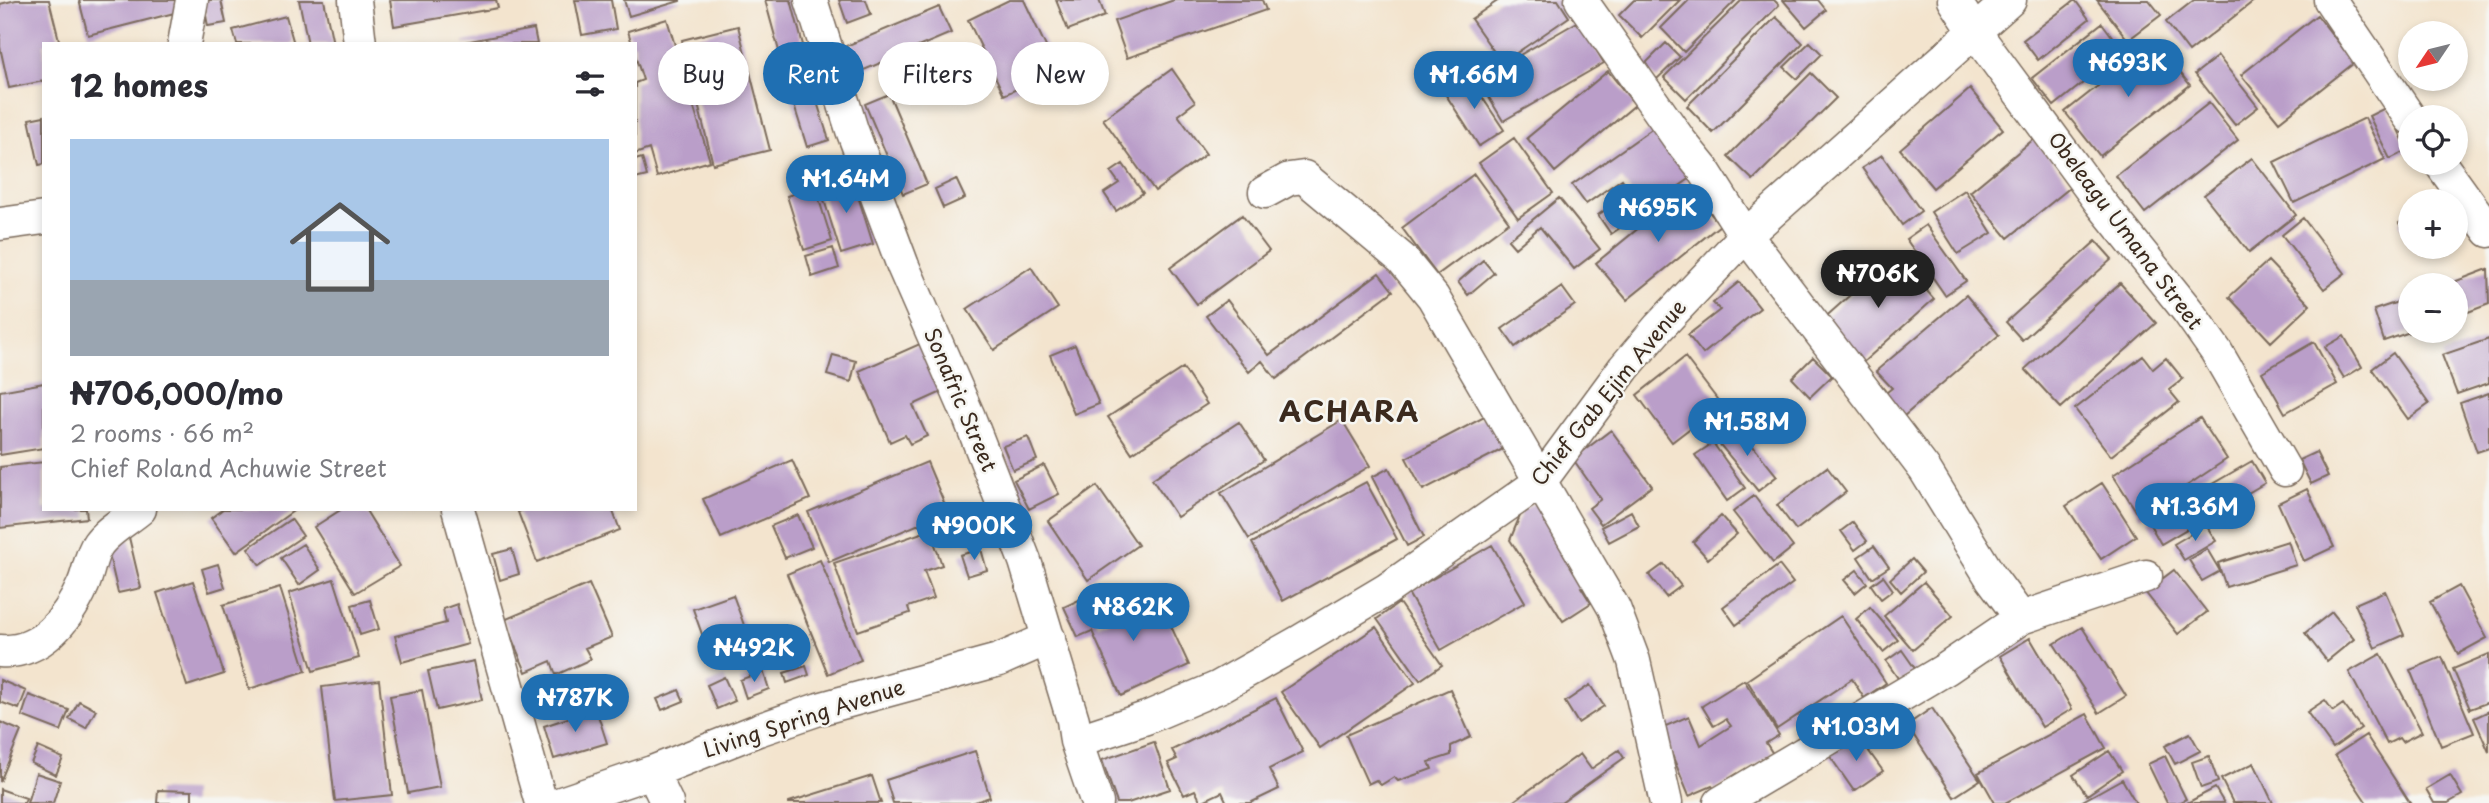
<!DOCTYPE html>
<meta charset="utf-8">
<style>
:root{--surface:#fff;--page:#f7f7f7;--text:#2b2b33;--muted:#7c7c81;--accent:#1f6fb2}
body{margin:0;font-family:"Playpen Sans",sans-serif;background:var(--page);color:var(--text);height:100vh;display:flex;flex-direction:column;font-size:26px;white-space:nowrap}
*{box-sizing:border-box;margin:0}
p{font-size:23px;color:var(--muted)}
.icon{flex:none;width:38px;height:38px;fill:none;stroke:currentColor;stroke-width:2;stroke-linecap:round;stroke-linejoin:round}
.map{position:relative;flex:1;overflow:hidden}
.sheet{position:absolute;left:42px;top:42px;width:595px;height:469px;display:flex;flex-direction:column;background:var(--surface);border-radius:0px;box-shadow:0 4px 10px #0003}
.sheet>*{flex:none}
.top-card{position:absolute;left:658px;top:42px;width:665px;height:63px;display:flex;gap:14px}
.needle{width:46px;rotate:235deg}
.tools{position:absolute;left:2398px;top:21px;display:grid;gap:14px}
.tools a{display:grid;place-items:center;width:70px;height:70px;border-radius:50%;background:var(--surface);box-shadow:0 4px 10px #0003;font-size:35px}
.price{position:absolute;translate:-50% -60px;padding:0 16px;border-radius:24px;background:var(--accent);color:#fff;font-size:23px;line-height:46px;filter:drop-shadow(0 2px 4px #0008)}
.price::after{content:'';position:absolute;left:50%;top:42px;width:21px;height:16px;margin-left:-10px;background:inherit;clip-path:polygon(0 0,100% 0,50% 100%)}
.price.current{background:#222;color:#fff}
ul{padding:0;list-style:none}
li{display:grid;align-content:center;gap:14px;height:371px;padding:0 28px}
li span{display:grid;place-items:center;height:217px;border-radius:0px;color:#555}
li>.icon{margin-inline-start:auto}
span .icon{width:126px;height:126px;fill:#fffc;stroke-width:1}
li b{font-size:30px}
h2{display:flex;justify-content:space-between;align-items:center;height:84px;padding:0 28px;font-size:30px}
.pill{padding:0 24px;border-radius:32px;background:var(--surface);box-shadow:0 4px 10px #0003;font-size:24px;line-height:63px}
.pill.current{background:var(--accent);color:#fff}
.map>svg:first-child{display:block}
.building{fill:#ba9ec9}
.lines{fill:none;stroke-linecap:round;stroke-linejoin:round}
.minor-casing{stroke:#7b6b5c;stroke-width:35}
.minor{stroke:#fff;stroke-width:32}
.labels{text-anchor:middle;stroke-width:5;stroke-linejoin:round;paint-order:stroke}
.street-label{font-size:21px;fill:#3b2a1e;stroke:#f6f6f2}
.district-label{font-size:28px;font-weight:bold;letter-spacing:2px;fill:#3b2a1e;stroke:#f6f6f2}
</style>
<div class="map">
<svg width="2489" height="803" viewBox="0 0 2489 803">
<rect width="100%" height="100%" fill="#f6f6f2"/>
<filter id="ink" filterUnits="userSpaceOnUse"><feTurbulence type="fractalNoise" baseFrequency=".0143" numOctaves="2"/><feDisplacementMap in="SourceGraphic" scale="14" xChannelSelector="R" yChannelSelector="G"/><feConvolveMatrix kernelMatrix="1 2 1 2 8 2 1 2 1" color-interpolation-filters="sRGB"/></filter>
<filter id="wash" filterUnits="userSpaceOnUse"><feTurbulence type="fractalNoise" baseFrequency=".00686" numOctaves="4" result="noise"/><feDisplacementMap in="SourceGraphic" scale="28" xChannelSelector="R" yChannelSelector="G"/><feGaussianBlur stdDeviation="1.57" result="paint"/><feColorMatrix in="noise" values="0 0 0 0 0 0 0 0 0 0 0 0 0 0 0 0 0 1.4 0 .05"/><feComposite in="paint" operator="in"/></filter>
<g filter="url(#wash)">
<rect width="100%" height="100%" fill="#f3e4ce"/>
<g id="blocks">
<path class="building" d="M16,0H49L60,44H44V81L9,88L0,47V4Z
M79,0H175L178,12L88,35Z
M203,0H221L226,23L208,26Z
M299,0H324L333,44H308Z
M390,0H496L498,8L394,26Z
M575,0H611L616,29L582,35Z
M624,0H680V1L629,16Z
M765,0H791L803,45L779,51Z
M839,0H866L871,14L847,23Z
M1009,0H1024L1057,70L1004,95L968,20Z
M1056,0H1099L1105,16L1068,30Z
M1174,0H1262L1266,10L1127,58L1114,21Z
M1499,0H1558L1569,17L1502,63L1471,19Z
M1634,0H1680L1642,38L1619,15Z
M1689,0H1736L1684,52L1661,28Z
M1742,0H1774L1779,5L1686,99L1664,77Z
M1783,0H1818L1826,10L1806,27Z
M2075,0L2089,19L2038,60L2023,40Z
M2097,0H2149L2161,15L2128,40Z
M2194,0H2255L2189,52L2166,22Z
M939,7L951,33L857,73L846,46Z
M2317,15L2354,63L2279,122L2241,75Z
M286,16L294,44H237L233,30Z
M1776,17L1803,43L1713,133L1687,106Z
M667,19L710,161L657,177L649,149L635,154V83L643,80L635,55V44H632L628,31Z
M1579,21L1604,63L1503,121L1478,79Z
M2102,23L2123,51L2054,106L2032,78Z
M738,26L770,150L713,164L682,40Z
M534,29L537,44H464V42Z
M2155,41L2190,85L2100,156L2065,112Z
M1810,42L1822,54L1797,79L1784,67Z
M1666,43L1680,57L1657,79L1643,66Z
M2218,56L2258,107L2235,125L2195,74Z
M806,67L829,140L807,147L784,73Z
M1172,69L1195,102L1178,115L1206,154L1155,191L1103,119Z
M1608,71L1635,105L1555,172L1527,138Z
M1811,73L1836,98L1753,180L1728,156Z
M1468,76L1504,130L1479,146L1444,92Z
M1970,89L2003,129L1933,188L1900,149Z
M889,94L927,184L903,194L865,104Z
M2209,103L2238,140L2145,213L2116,176Z
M2387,107L2408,150L2390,159L2369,116Z
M44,116V164L39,165L29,119Z
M2365,118L2385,159L2294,203L2274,162Z
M1659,124L1695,175L1611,234L1598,215L1631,192L1622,179L1586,204L1572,185Z
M1514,138L1553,193L1518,218L1479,163Z
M2034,139L2072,186L2008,238L1970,192Z
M1882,155L1921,211L1902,225L1862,168Z
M642,158L647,176L635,179V160Z
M2252,158L2296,215L2249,252L2204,195Z
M1123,164L1143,193L1116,211L1104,193L1119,183L1111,172Z
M1474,174L1509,222L1437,275L1402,228Z
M852,177L873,244L841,254L820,187Z
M956,179L965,198L943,208L935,189Z
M815,187L832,241L804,250L787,196Z
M1689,187L1720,225L1627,300L1596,263Z
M1965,190L1992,233L1958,254L1931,212Z
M1559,198L1600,249L1574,269L1540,227L1515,248L1508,240Z
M1242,215L1269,251L1197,304L1170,268Z
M2410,216V240L2399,223Z
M2303,218L2345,273L2324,289L2282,235Z
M1926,225L1966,281L1945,295L1906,239Z
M2096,241L2112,259L2022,340L2006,322Z
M833,248L839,268L812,277L806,256Z
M1895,255L1934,299L1860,365L1821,321Z
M1483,260L1494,273L1468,295L1458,282Z
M2268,261L2310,305L2271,342L2229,297Z
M1031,267L1058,308L994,350L967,309Z
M2488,269L2489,304L2455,317V285H2446Z
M1379,273L1393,291L1276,379L1262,361L1249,372L1206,316L1227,300L1269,355Z
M1739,282L1760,308L1703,354L1688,335L1720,310L1713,303Z
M2120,283L2156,323L2061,408L2025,369Z
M1562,287L1575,305L1515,347L1502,329Z
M1966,295L1999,335L1904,416L1886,393L1892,388L1876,371Z
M2410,298V332L2384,341L2374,310Z
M2344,336L2362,367L2344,378L2325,347Z
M2489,339V383L2457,394L2442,355Z
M2314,342L2337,384L2285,413L2262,372Z
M922,343L944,391L913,405L927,436L910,444L905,435L890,442L859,371Z
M1075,345L1099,404L1074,414L1050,355Z
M2393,353L2429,404L2408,419L2372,369Z
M833,355L856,361L851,382L827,375Z
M2143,356L2153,369L2166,358L2183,379L2169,390L2179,402L2111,456L2075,409Z
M1685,357L1733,420L1709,440L1697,423L1672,442L1637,395Z
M1813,357L1832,376L1810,397L1792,378Z
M1183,368L1207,404L1132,453L1108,417Z
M44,383V448L0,455V391Z
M2489,393V448L2477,452L2460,403Z
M1490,414L1507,447L1423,490L1406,458Z
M2200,418L2227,459L2140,517L2113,475Z
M1342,420L1370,466L1249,539L1221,493Z
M1239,422L1264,460L1177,517L1152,479Z
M1736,425L1777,476L1758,491L1717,441Z
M1611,430L1652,486L1601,524L1589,508L1601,499L1573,459Z
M1028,437L1037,460L1013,470L1003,446Z
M1713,443L1745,488L1727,501L1695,455Z
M2316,452L2328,476L2311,484L2299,460Z
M792,460L810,499L721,538L703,499Z
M2252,461L2265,483L2161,544L2148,521Z
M44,462V509H86L87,518L0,528V467Z
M927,462L948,512L829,562L808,512Z
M1044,465L1059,494L1029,509L1014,480Z
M1827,467L1846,492L1796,530L1777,505Z
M1389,468L1424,537L1407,546L1372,477Z
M1366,482L1397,539L1283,601L1252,543Z
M2102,483L2136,536L2101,559L2066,506Z
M1097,486L1138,545L1088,580L1048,521Z
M2307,489L2334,547L2304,561L2278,503Z
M1754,496L1793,547L1773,563L1733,512Z
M1539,500L1591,581L1581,587L1591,603L1563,621L1510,540L1522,511Z
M223,509H296L236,552L211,518Z
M342,509H365L400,566L355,593L314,527Z
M525,509H612L620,530L537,562L518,512Z
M1631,511L1639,526L1609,542L1601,527Z
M798,515L812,547L785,558L771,526Z
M1721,516L1737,534L1708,559L1693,542Z
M291,519L303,536L260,565L248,548Z
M1853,522L1867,541L1855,550L1841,531Z
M2206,525L2216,541L2184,560L2174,544Z
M930,530L942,565L924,571L934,598L908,607L910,613L858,631L834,563Z
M128,533L141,588L118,593L105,538Z
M2288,541L2296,565L2226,587L2218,563Z
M303,544L320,570L299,585L281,558Z
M1492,545L1525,602L1441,650L1408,593Z
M1874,546L1889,567L1872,578L1858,557Z
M512,549L519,574L500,580L493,554Z
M981,549L987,570L967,576L960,555Z
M2207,549L2220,571L2202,581L2189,560Z
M1912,559L1923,572L1901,592L1890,579Z
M820,560L861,660L828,674L787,574Z
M218,564L225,587L209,592L202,569Z
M1664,564L1681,586L1666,597L1649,575Z
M1779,565L1793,583L1736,625L1723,607Z
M1857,570L1867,583L1855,593L1844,580Z
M2174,570L2207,612L2178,634L2145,592Z
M1883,576L1893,590L1881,599L1871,585Z
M334,579L359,658L313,671L289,593Z
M193,581L224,674L187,686L157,593Z
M1924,582L1953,616L1913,650L1884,616Z
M589,584L612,637L585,648L591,659L556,675L551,661L526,672L504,620Z
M2459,586L2487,638L2458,654L2430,602Z
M280,588L306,671L249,689L223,605Z
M2385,591L2404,635L2375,648L2355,604Z
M733,595L752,647L712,662L693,609Z
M1085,597L1098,625L1158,598L1189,665L1121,696L1092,631L1078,637L1064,607Z
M370,600L379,629L360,635L352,605Z
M1399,603L1442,665L1420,680L1377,619Z
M457,604L468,644L402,662L395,636L446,623L443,609Z
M1870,607L1898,640L1883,652L1856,619Z
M2332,612L2354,639L2327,661L2305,633Z
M1841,616L1886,683L1864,698L1852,679L1777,729L1747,680Z
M1376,627L1415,683L1320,748L1281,692Z
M2082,627L2126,696L2099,713L2054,644Z
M2030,638L2072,709L2042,727L2000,656Z
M1902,650L1916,670L1900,681L1886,661Z
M2381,654L2422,732L2402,742L2399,738L2387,744L2349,672Z
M2489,654V702L2470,709L2453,669Z
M2442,657L2474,733L2441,746L2410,670Z
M474,661L482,700L437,710L428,671Z
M806,666L809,675L787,683L784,673Z
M763,671L769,689L746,698L740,680Z
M724,677L735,701L717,709L707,685Z
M0,680L26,691L19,709L0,702Z
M379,680L392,795L335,801L322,687Z
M1744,680L1779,735L1766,743L1773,754L1715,790L1712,786L1689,796L1661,728L1689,716L1701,745L1731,726L1726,719L1714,726L1702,706Z
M1590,685L1604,706L1578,723L1565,702Z
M1450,689L1471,737L1451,746V755L1429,762L1432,769L1398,781L1394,777L1381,785L1376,780L1368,784L1346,735Z
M422,690L440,787L408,793L390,696Z
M679,690L684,701L662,710L657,699Z
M29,695L69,710L61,731L22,716Z
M1276,698L1303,752L1269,769L1279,789L1250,803H1227L1222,792L1201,802L1195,790L1184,795L1168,763L1177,759L1172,750Z
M2325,700L2333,711L2343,704L2361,728L2333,748L2307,712Z
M79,701L96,710L86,728L69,719Z
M1932,708L1980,780L1954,797L1907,725Z
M596,709L607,743L554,759L544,726Z
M2489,711V752L2474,718Z
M2087,714L2106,748L2005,803H1995L1978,773Z
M0,722L21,731L0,782Z
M2190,733L2200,751L2175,764L2165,746Z
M1857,735L1883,771L1854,791L1829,755Z
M2366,735L2410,803H2367L2335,755Z
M1154,742L1170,789L1128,803H1117L1102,760Z
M38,747L63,758L56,775L31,763Z
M1619,750L1624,758L1561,803H1511L1580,754L1591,769Z
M975,751L990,797L972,803H893L886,780Z
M2109,751L2122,771L2087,795L2073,775Z
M2165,756L2186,799L2178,803H2167L2148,764Z
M2209,756L2218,782L2201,788L2192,762Z
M2254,763L2273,803H2233L2221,779Z
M36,773L60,781L53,803H27Z
M2450,775L2462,795L2448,803H2434L2426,789Z
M872,776L881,803H789V802Z
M2122,779L2136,803H2079Z
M2215,788L2224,803H2187Z
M0,789L26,798L24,803H0Z
M158,790L192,791V803H157Z"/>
</g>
</g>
<g filter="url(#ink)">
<use href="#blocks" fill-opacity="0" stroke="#7b6b5c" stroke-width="2"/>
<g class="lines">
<g class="minor-casing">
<path id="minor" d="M355,0L360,44
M811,0L852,130L903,266L969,417L1025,561L1073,720L1076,741L1097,803
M1581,0L1681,142L1703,169L1741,229L1925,470L1992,579L2021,618
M1954,0L1975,32L2100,202L2187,310L2216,351L2285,470
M2330,0L2410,118
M184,44L192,0
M2440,163L2489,231
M1265,192L1289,179L1304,177L1402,259L1433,297L1614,608L1634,661L1666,803
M0,224L44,218
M458,509L541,803
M0,651C41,654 68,619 83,585C89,572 90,555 98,544C108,530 127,520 140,509
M1076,741L1146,718L1219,687L1297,643L1386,590L1540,482L1624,368L1659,327L1747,234L2010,0
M652,772L667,803
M561,803L652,772L758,730L819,709L999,660L1049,638
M1720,803L1946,669L2021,618L2146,576"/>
</g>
<use href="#minor" class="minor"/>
</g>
</g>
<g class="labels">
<g class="street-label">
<text transform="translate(2125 231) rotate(53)" y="7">Obeleagu Umana Street</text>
<text transform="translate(1609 393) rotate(-51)" y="7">Chief Gab Ejim Avenue</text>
<text transform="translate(960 400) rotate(67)" y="7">Sonafric Street</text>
<text transform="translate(804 719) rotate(-18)" y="7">Living Spring Avenue</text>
</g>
<g class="district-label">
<text x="1350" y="422">ACHARA</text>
</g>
</g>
</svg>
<div class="tools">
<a><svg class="needle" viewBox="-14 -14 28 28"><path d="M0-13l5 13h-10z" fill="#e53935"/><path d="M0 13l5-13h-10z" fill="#7c7c81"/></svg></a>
<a><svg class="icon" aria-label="locate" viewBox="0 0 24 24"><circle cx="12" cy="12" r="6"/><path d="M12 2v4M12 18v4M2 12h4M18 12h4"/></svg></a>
<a>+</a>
<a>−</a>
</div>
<b class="price" style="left:2128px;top:99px">₦693K</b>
<b class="price" style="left:1474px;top:111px">₦1.66M</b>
<b class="price" style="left:846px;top:215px">₦1.64M</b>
<b class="price" style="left:1658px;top:244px">₦695K</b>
<b class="price current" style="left:1878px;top:310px">₦706K</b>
<b class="price" style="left:1747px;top:458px">₦1.58M</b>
<b class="price" style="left:2195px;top:543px">₦1.36M</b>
<b class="price" style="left:974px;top:562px">₦900K</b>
<b class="price" style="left:1133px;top:643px">₦862K</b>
<b class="price" style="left:754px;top:684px">₦492K</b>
<b class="price" style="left:575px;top:734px">₦787K</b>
<b class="price" style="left:1856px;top:763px">₦1.03M</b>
<div class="top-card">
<a class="pill">Buy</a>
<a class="pill current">Rent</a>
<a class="pill">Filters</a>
<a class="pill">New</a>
</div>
<section class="sheet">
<h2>12 homes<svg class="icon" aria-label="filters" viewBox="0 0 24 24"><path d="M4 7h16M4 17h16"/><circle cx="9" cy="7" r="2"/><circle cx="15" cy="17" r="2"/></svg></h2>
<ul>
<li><span style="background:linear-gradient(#a9c7e8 65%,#9aa5b1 0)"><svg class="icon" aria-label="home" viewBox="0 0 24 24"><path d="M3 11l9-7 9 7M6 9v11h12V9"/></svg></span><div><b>₦706,000/mo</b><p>2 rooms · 66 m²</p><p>Chief Roland Achuwie Street</p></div></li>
</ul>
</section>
</div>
